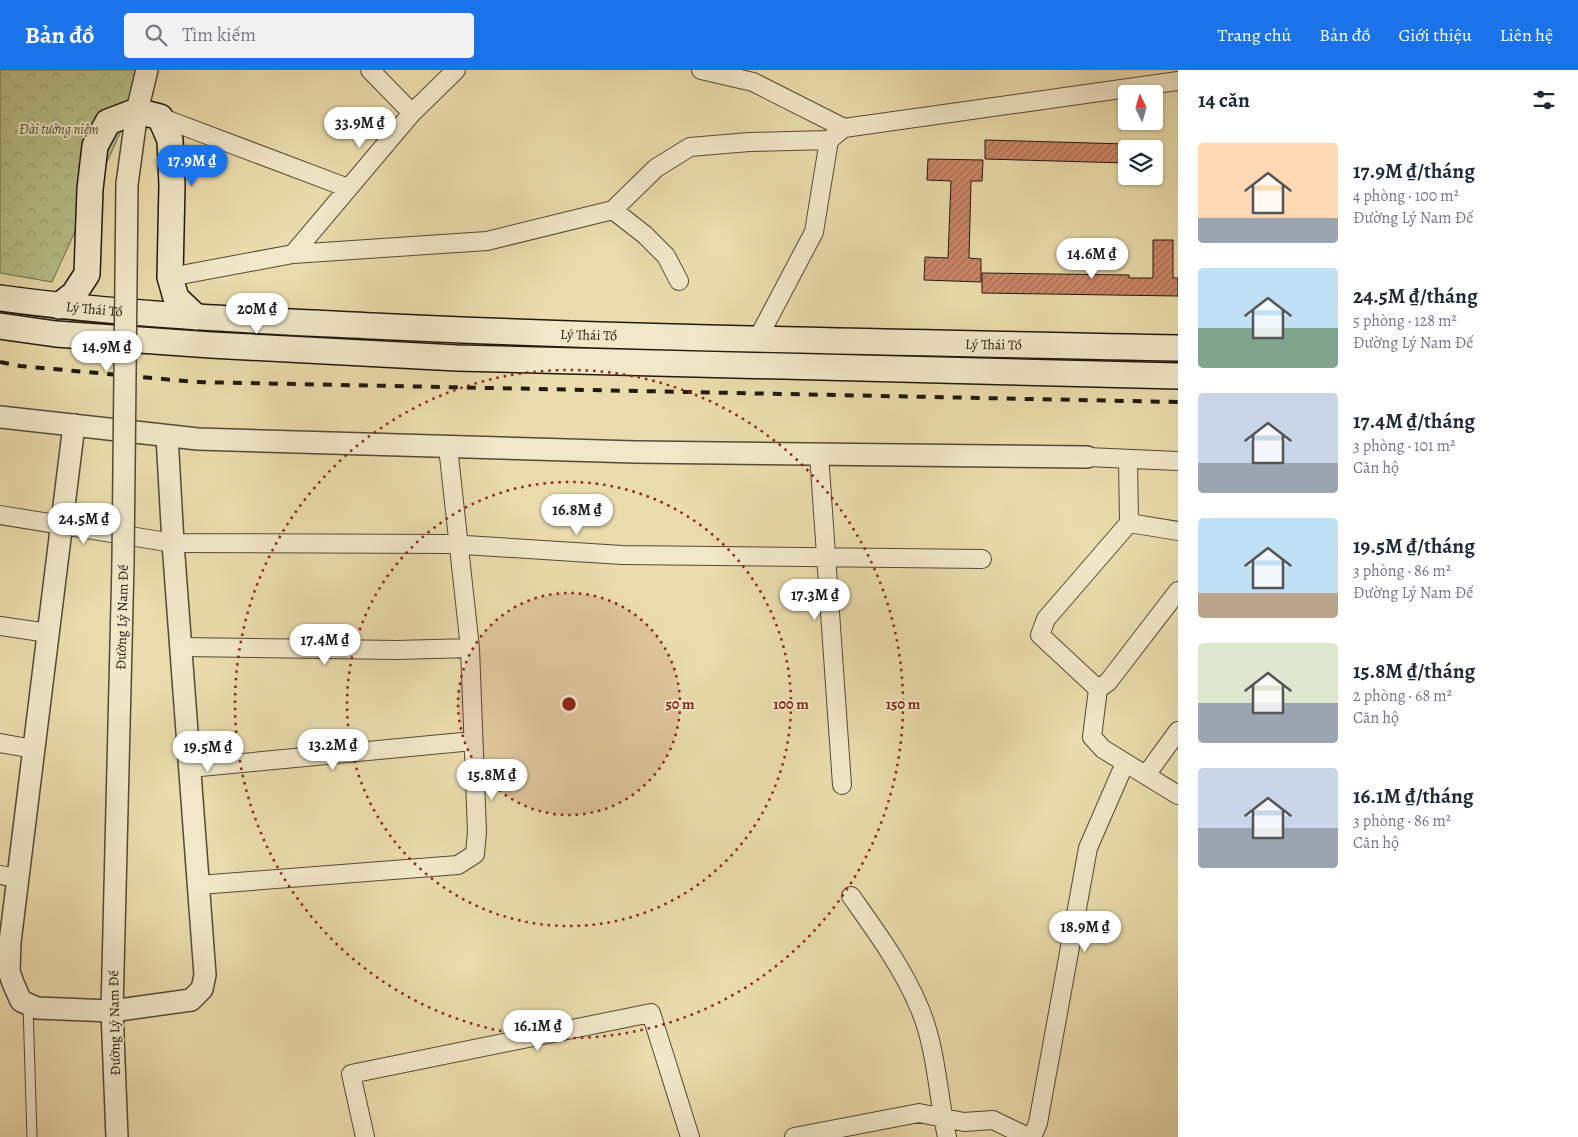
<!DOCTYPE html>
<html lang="vi">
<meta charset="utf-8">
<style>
:root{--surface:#fff;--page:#f2f2f3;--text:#1f2937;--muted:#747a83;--accent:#1a73e8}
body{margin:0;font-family:Alegreya,serif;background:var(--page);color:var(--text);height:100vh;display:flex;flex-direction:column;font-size:19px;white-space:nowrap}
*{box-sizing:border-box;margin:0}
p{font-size:16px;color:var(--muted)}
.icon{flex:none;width:28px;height:28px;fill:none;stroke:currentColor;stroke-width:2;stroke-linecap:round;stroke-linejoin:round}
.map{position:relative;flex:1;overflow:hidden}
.drawer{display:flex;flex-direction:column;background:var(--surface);width:400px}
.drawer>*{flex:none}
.needle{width:32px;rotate:355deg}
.tools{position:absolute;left:1118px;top:15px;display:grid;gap:10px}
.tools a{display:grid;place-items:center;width:45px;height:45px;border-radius:5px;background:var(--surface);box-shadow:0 1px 4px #0004;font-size:25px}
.price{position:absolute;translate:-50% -42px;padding:0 11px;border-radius:18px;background:#fff;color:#222;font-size:16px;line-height:32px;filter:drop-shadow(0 1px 2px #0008)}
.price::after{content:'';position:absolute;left:50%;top:30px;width:15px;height:11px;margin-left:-8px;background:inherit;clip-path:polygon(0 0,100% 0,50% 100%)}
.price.current{background:var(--accent);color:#fff}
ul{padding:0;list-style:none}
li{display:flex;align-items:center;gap:15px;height:125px;padding:0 20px}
li span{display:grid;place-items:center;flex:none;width:140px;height:100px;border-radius:5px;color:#555}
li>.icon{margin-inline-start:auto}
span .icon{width:60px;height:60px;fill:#fffc;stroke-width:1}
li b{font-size:21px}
h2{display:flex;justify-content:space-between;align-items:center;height:60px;padding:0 20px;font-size:21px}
header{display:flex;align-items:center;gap:30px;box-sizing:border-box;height:70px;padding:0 25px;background:var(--accent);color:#fff}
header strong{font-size:24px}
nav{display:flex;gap:28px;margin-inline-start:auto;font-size:18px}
.search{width:350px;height:45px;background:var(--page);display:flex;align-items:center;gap:12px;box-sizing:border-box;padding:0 18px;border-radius:5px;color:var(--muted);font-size:19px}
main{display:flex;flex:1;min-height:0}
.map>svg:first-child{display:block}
.park{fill:url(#park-crowns);stroke:#6c6c4c}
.building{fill:url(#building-hatch);stroke:#21190f}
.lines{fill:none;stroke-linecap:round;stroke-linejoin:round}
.service-casing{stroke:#534a36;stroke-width:11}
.minor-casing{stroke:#534a36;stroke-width:20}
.tertiary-casing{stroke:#534a36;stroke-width:24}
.secondary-casing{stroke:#21190f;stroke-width:28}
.service{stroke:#f1e8c9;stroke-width:9}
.minor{stroke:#f1e8c9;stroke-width:18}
.tertiary{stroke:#f1e8c9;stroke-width:21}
.secondary{stroke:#f1e8c9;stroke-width:25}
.rail{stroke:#21190f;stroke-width:4;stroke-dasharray:9 9;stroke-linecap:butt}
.tertiary-bridge-casing{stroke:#534a36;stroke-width:24;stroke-linecap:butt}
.tertiary-bridge{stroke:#f1e8c9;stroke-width:21}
.ring{fill:none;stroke:#8f2418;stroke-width:2.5;stroke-dasharray:2.5 5}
.labels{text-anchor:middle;stroke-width:4;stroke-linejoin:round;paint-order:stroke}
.park-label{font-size:14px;font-style:italic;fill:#4e4b34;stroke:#f1e8c9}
.street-label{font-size:14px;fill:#21190f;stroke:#f1e8c9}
.centre{fill:#8f2418;stroke:#f1e8c9;stroke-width:2.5}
.ring-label{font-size:15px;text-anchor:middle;font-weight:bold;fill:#8f2418;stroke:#f1e8c9;stroke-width:4;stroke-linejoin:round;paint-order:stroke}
</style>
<header>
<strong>Bản đồ</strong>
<div class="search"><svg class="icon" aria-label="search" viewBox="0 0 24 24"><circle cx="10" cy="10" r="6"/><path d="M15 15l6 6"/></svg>Tìm kiếm</div>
<nav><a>Trang chủ</a><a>Bản đồ</a><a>Giới thiệu</a><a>Liên hệ</a></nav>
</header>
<main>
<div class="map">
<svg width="1178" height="1067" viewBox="0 0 1178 1067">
<defs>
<pattern id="park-crowns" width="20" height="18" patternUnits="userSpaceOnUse" patternTransform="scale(1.25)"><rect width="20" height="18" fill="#b7c089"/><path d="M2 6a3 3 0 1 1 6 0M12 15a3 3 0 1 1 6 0" fill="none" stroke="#9da475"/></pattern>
<pattern id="building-hatch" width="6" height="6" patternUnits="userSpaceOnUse" patternTransform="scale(1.25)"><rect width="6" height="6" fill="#cc8868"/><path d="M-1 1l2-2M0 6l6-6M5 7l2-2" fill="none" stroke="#a56e54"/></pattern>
</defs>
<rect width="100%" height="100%" fill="#eadcac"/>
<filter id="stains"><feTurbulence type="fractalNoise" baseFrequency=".004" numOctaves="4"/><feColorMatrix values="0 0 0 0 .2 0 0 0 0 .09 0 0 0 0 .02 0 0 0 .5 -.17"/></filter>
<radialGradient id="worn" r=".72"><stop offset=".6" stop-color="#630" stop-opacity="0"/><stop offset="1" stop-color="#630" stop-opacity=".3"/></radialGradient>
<path class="park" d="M0,0H149L52,212L0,203Z"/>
<path class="building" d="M985,70L1126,74V93L985,89Z
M928,89L983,90L982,111H971L969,188L981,189V212L924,210L925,187L948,188L951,111L927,110Z
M1153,170H1173V208H1178V226L982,223V203L1129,205V208H1153Z"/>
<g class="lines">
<g class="service-casing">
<path id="service" d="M28,935L32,1067"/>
</g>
<g class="minor-casing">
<path id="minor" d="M370,0L412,43
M701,0L753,12L844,58
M160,47L348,118
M613,140L645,165L666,186L679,211
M293,184L412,43L456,0
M170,207L293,184L487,171L613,140L656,98L690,77L749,72L829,70L844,58L1178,11
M758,268L814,162L829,70
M819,384L842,715
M1087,387L1178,391
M1128,389L1129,453
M0,445L173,473L449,474L622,485L982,489
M1178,521L1108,612L1098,619L1092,667L1103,679L1178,725
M0,556L48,563
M181,577L397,580L470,578
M1098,619L1040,565L1046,549L1129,453L1178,461
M0,673L34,679
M190,698L473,671
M1146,705L1178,661
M0,805L18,808
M199,815L458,795L475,784L477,762L470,578L448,377
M851,826C875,860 903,898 919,937C936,975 938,1026 947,1067
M365,1067L351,1004L651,943L690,1067
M794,1067L919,1043L964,1052L993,1050L1028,1067
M1032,1067L1038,1053L1088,778L1125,693"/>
</g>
<g class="tertiary-casing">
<g id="tertiary">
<path d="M127,114L137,41L147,0"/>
<path d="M0,347L198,369L635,382L1087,387"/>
<path d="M74,355L10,872L9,901L13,913L21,931L37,938L112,941L191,930L202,919L205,905L173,473L167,366"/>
<path id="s1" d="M117,1067L112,941L123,493"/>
</g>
</g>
<g class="secondary-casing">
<g id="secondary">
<path id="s2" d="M0,228C123,245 248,250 372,256C640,269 909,272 1178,278"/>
<path d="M59,236L74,224L87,204L90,119L95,76L108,52L137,41L160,47L170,70L172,115L170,207L176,228L196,247"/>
<path d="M0,256L56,264L211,275L457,288L1178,306"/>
</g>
</g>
<use href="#service" class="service"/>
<use href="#minor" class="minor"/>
<use href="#tertiary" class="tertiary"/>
<use href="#secondary" class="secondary"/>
<path class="rail" d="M0,292L20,296L196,312L1178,332"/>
<g class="tertiary-bridge-casing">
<path id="tertiary-bridge" d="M123,493L127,114"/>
</g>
<use href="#tertiary-bridge" class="tertiary-bridge"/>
</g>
<circle cx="569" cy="634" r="111" fill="#8f2418" fill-opacity=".12"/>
<g class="ring">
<circle cx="569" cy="634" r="111"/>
<circle cx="569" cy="634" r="222"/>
<circle cx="569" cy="634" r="334"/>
</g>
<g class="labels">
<g class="park-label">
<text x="59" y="64">Đài tưởng niệm</text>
</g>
<g class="street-label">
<text dy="5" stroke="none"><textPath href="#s2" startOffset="95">Lý Thái Tổ</textPath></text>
<text dy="5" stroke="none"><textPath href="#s2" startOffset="590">Lý Thái Tổ</textPath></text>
<text dy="5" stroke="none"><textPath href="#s2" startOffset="995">Lý Thái Tổ</textPath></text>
<text dy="5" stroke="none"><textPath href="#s1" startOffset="520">Đường Lý Nam Đế</textPath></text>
<text transform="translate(114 953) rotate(-91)" y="5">Đường Lý Nam Đế</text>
</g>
</g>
<circle cx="569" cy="634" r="8" class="centre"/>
<g class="ring-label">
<text x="680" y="639">50 m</text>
<text x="791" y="639">100 m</text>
<text x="903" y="639">150 m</text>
</g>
<rect width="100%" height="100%" filter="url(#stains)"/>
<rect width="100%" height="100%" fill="url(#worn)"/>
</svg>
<div class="tools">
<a><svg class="needle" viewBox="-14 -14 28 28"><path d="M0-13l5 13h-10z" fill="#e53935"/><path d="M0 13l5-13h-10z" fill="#747a83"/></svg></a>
<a><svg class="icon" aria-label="layers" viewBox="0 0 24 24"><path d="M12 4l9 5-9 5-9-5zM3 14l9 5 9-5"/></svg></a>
</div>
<b class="price" style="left:360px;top:79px">33.9M ₫</b>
<b class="price current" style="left:192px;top:117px">17.9M ₫</b>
<b class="price" style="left:1092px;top:210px">14.6M ₫</b>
<b class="price" style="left:257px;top:265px">20M ₫</b>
<b class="price" style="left:107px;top:303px">14.9M ₫</b>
<b class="price" style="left:577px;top:466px">16.8M ₫</b>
<b class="price" style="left:84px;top:475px">24.5M ₫</b>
<b class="price" style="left:815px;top:551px">17.3M ₫</b>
<b class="price" style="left:325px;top:596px">17.4M ₫</b>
<b class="price" style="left:333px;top:701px">13.2M ₫</b>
<b class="price" style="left:208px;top:703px">19.5M ₫</b>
<b class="price" style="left:492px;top:731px">15.8M ₫</b>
<b class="price" style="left:1085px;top:883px">18.9M ₫</b>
<b class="price" style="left:538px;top:982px">16.1M ₫</b>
</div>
<section class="drawer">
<h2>14 căn<svg class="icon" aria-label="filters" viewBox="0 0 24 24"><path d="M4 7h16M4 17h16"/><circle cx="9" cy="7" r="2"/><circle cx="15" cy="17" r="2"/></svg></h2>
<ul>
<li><span style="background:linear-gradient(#ffd9b3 75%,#9aa5b1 0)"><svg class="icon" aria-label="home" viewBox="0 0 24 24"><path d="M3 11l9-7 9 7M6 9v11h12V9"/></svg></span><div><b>17.9M ₫/tháng</b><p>4 phòng · 100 m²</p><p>Đường Lý Nam Đế</p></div></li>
<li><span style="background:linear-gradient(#bfe0f5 60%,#7fa58c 0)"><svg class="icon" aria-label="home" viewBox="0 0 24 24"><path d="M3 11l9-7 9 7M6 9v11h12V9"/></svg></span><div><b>24.5M ₫/tháng</b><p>5 phòng · 128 m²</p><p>Đường Lý Nam Đế</p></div></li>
<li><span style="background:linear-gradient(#c9d6e8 70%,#9aa5b1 0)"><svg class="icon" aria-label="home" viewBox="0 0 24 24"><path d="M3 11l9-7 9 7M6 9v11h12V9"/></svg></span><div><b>17.4M ₫/tháng</b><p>3 phòng · 101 m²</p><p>Căn hộ</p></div></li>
<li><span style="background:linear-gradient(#bfe0f5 75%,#b9a48a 0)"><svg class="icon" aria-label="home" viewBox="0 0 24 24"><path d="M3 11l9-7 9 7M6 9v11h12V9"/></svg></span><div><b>19.5M ₫/tháng</b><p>3 phòng · 86 m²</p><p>Đường Lý Nam Đế</p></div></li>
<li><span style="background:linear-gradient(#dfe7d0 60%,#9aa5b1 0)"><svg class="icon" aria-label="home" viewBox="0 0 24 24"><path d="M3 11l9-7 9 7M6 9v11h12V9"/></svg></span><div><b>15.8M ₫/tháng</b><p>2 phòng · 68 m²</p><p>Căn hộ</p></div></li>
<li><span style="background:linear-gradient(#c9d6e8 60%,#9aa5b1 0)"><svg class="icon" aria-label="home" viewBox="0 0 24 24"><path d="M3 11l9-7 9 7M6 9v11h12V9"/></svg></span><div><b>16.1M ₫/tháng</b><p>3 phòng · 86 m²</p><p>Căn hộ</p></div></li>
</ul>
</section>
</main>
